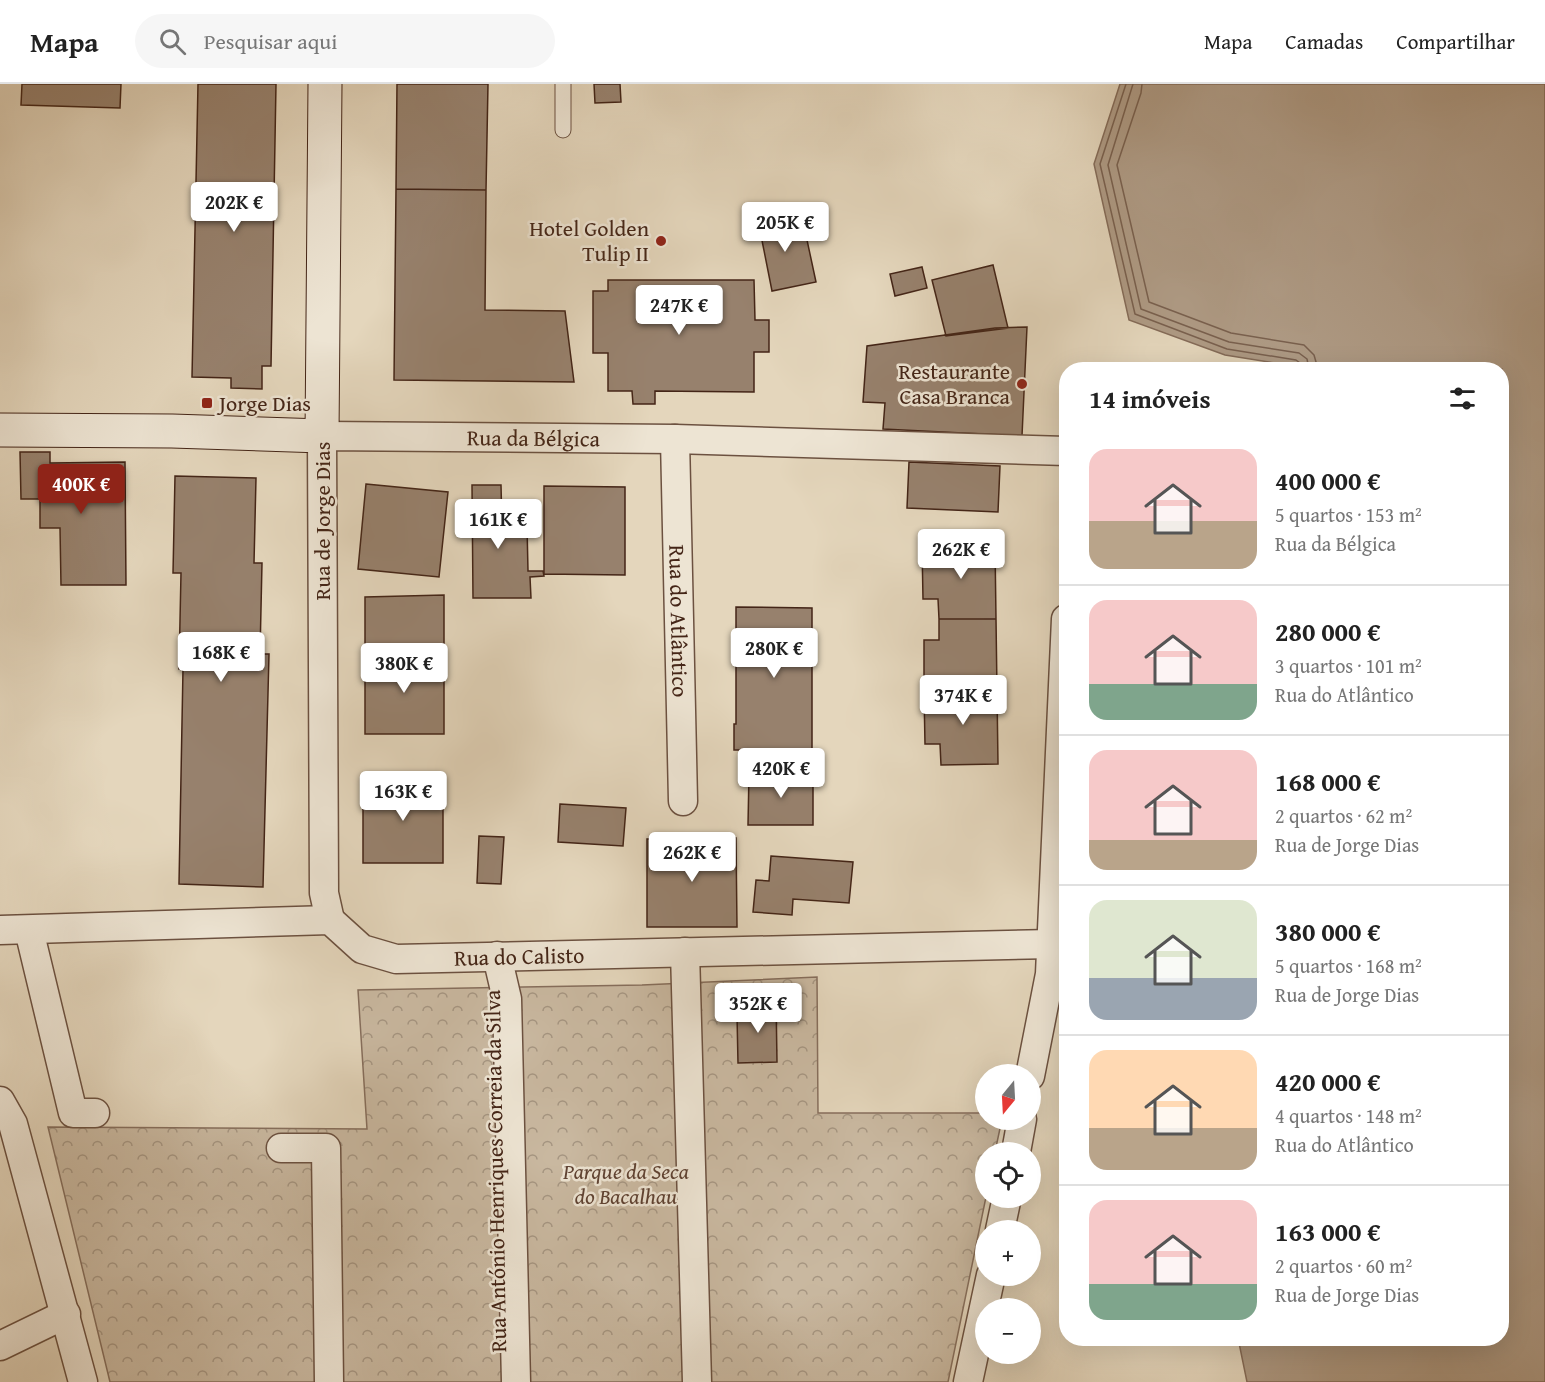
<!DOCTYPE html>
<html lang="pt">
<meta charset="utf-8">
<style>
:root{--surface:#fff;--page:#f6f6f6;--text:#222;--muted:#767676;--line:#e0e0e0;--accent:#8f2418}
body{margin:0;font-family:"Gentium Book Plus",serif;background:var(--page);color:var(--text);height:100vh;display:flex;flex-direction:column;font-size:22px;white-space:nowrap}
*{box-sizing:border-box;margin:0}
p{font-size:20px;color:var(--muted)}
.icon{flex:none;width:33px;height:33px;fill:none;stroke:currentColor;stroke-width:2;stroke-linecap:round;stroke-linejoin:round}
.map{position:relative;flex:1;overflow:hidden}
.side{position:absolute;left:1059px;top:278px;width:450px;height:984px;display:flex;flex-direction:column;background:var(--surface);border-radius:24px;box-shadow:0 6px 24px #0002}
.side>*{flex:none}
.needle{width:39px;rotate:198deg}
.buttons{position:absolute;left:975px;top:980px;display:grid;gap:12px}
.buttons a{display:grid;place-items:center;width:66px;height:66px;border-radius:50%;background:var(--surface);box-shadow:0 6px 24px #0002;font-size:30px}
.price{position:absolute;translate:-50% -51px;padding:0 14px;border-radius:6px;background:#fff;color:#222;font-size:20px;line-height:39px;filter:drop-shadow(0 2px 3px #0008)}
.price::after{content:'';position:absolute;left:50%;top:36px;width:18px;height:14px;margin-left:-9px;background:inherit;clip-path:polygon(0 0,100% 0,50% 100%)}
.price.active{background:var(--accent);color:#fff}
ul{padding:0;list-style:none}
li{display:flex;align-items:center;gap:18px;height:150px;padding:0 30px}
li+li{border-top:2px solid var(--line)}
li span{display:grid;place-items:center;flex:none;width:168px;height:120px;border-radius:18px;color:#555}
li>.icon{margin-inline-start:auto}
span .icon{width:72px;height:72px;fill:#fffc;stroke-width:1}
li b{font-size:26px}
h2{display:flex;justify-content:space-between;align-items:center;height:72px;padding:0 30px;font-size:26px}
header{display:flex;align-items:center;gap:36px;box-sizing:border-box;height:84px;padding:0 30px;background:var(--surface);border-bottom:2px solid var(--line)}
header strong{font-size:28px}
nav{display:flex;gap:33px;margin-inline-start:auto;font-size:21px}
.search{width:420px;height:54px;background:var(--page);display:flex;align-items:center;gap:15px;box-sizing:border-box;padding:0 21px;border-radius:33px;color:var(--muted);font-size:22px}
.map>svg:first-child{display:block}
.park{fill:url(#park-crowns);stroke:#866e5c;stroke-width:1.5}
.water{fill:#ae9a84;stroke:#846b58;stroke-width:1.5}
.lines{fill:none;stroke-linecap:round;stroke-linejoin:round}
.shore{stroke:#79604e;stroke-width:1.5}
.building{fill:#97816d;stroke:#442517;stroke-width:1.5}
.service-casing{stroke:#6c5140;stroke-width:17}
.minor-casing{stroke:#6c5140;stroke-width:31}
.secondary-casing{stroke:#442517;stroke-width:35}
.service{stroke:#ede4d3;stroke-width:15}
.minor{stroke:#ede4d3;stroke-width:28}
.secondary{stroke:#ede4d3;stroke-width:33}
.poi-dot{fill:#8f2418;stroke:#ede4d3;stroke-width:2}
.labels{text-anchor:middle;stroke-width:5;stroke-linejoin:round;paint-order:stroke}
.poi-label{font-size:22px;fill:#442517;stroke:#ede4d3;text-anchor:end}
.street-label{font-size:22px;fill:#442517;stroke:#ede4d3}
.park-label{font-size:22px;font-style:italic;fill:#5f4232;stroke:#ede4d3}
</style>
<header>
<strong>Mapa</strong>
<div class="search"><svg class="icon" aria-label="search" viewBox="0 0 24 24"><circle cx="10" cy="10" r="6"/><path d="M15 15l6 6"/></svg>Pesquisar aqui</div>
<nav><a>Mapa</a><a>Camadas</a><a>Compartilhar</a></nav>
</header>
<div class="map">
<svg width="1545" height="1298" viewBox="0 0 1545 1298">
<defs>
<pattern id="park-crowns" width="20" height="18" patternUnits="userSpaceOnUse" patternTransform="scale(1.5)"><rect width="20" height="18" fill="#c9b8a0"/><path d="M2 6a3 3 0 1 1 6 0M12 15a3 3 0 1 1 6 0" fill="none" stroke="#a59581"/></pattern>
</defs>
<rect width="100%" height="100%" fill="#e4d6bc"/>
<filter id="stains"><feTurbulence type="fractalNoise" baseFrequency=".00333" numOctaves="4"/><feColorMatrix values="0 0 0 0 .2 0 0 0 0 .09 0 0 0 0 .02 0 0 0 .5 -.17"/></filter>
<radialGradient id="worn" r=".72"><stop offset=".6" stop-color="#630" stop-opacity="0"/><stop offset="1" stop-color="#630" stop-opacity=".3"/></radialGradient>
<path class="park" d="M817,893L818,1029H985L986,1035H1002L995,1068H986V1113L948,1298H110L48,1043L367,1045L358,906L642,901Z"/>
<path class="water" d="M1120,0H1545V1298H1247L1238,1254H1502V285H1312L1225,271L1129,236L1094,80Z"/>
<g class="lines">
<path class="shore" d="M1126,0L1100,80L1135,230L1227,265L1296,276L1300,279L1301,285
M1133,0L1108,81L1141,225L1229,258L1299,269L1307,275L1309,285
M1142,0L1141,9L1117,81L1149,218L1231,249L1304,261L1314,271L1318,285"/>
</g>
<path class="building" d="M22,0H121L120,24L21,21Z
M198,0H276L271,282H262V305L231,304V294L192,293Z
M397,0H488L486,106L396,105Z
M594,0H620L621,18L595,19Z
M396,105L486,106L485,226L565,227L574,298L394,296Z
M767,119L773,148L804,142L816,198L772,207L755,121Z
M993,181L1008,244L946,252L932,196Z
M922,183L927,204L895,212L890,190Z
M608,196H754L755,236H769V268H754V308L655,307V320H633L632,307H608V269H593V207H608Z
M1027,243L1022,352L883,345L885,319L863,318L867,262L995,244Z
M20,368H50V379L125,378L126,501H61L60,444H40V415H21Z
M909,378L1000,382L998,428L907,424Z
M175,392L256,394L254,479H262L260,570H269L263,803L179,800L183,585H179L181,489H173Z
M366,400L448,408L439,493L358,485Z
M472,401H501L502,442L527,441L528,487H543L544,492L530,493L531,514H473Z
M544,402L625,403V491L544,490Z
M922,461H995L996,535H939L938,515H923Z
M444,511V571H365V513Z
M736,523L812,524V666H734V640H736Z
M939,535H996L997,607L924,608V556H939Z
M365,571H444V650H365Z
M997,607L998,680L941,681L940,660H925L924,608Z
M749,689L813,690V741H748Z
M363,697H443V779H363Z
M560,720L626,724L623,762L558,758Z
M479,752L504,753L501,800L477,799Z
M736,754L737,843H647V755Z
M771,772L853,778L849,819L793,815L792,831L753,828L756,796L769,797Z
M755,915H776L777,978L738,979L737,931L755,930Z"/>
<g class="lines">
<g class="service-casing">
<path id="service" d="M563,46V0"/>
</g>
<g class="minor-casing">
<g id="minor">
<path id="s1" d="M675,355L683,717"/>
<path id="s2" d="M330,836L324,809L322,352L675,355L1066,367"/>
<path id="s3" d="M0,846L330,836L362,865L396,875L1052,860"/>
<path d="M29,846L73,1029H95"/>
<path d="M685,868L697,1298"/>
<path d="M497,872L507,915L516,1298"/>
<path d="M1030,992L1050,890L1066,535"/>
<path d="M0,1017L13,1040L83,1298"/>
<path d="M281,1064H326L329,1298"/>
<path d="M1016,1068L1022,1035"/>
<path d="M1000,1146L1007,1113"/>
<path d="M0,1262L66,1230"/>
<path d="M968,1298L991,1191"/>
</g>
</g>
<g class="secondary-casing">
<path id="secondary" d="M0,346L172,347L322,352L325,0"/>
</g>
<use href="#service" class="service"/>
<use href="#minor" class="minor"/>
<use href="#secondary" class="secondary"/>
</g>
<g class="poi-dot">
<circle cx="661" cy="157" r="6"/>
<circle cx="1022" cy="300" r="6"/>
<rect x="201" y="313" width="12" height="12" rx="3"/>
</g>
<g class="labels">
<g class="poi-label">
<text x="649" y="152">Hotel Golden<tspan x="649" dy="25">Tulip II</tspan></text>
<text x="1010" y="295">Restaurante<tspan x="1010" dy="25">Casa Branca</tspan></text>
<text x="219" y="327" text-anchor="start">Jorge Dias</text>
</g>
<g class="street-label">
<text dy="8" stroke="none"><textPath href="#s2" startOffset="696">Rua da Bélgica</textPath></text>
<text transform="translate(322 437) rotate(-90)" y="8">Rua de Jorge Dias</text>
<text dy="8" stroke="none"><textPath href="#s1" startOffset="182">Rua do Atlântico</textPath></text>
<text dy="8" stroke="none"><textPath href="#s3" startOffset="532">Rua do Calisto</textPath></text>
<text transform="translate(495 1087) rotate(-91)" y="8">Rua António Henriques Correia da Silva</text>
</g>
<g class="park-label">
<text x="626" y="1095">Parque da Seca<tspan x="626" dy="25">do Bacalhau</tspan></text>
</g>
</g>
<rect width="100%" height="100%" filter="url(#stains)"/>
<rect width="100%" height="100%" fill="url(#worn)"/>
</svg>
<div class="buttons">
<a><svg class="needle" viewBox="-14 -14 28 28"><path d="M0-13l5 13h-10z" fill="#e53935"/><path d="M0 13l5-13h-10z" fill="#767676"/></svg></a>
<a><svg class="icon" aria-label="locate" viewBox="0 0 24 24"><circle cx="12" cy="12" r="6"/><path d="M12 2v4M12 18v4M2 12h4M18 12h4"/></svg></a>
<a>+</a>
<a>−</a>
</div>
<b class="price" style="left:234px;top:149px">202K €</b>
<b class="price" style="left:785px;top:169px">205K €</b>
<b class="price" style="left:679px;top:252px">247K €</b>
<b class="price active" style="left:81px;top:431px">400K €</b>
<b class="price" style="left:498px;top:466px">161K €</b>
<b class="price" style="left:961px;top:496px">262K €</b>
<b class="price" style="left:774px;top:595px">280K €</b>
<b class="price" style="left:221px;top:599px">168K €</b>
<b class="price" style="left:404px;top:610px">380K €</b>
<b class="price" style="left:963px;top:642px">374K €</b>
<b class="price" style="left:781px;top:715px">420K €</b>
<b class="price" style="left:403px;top:738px">163K €</b>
<b class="price" style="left:692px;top:799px">262K €</b>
<b class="price" style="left:758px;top:950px">352K €</b>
<section class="side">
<h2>14 imóveis<svg class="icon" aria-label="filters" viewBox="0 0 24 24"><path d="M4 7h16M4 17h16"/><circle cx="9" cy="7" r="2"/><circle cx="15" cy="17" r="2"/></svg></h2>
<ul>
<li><span style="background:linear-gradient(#f6c9c9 60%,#b9a48a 0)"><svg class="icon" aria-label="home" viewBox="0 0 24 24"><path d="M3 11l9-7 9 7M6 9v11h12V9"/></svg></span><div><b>400 000 €</b><p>5 quartos · 153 m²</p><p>Rua da Bélgica</p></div></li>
<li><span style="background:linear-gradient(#f6c9c9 70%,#7fa58c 0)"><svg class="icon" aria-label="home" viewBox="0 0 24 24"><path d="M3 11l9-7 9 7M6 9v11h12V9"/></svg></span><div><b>280 000 €</b><p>3 quartos · 101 m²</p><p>Rua do Atlântico</p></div></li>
<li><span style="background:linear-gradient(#f6c9c9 75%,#b9a48a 0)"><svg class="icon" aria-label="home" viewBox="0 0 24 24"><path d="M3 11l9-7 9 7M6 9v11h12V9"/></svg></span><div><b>168 000 €</b><p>2 quartos · 62 m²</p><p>Rua de Jorge Dias</p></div></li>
<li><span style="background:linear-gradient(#dfe7d0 65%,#9aa5b1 0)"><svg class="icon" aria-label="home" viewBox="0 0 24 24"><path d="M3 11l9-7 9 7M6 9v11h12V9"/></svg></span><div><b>380 000 €</b><p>5 quartos · 168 m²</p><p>Rua de Jorge Dias</p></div></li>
<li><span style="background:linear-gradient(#ffd9b3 65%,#b9a48a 0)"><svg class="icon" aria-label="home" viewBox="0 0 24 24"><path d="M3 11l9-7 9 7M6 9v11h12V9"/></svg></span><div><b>420 000 €</b><p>4 quartos · 148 m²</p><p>Rua do Atlântico</p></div></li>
<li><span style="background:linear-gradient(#f6c9c9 70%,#7fa58c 0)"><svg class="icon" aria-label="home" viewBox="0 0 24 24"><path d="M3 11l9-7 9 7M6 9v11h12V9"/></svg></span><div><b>163 000 €</b><p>2 quartos · 60 m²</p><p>Rua de Jorge Dias</p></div></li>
</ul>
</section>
</div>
